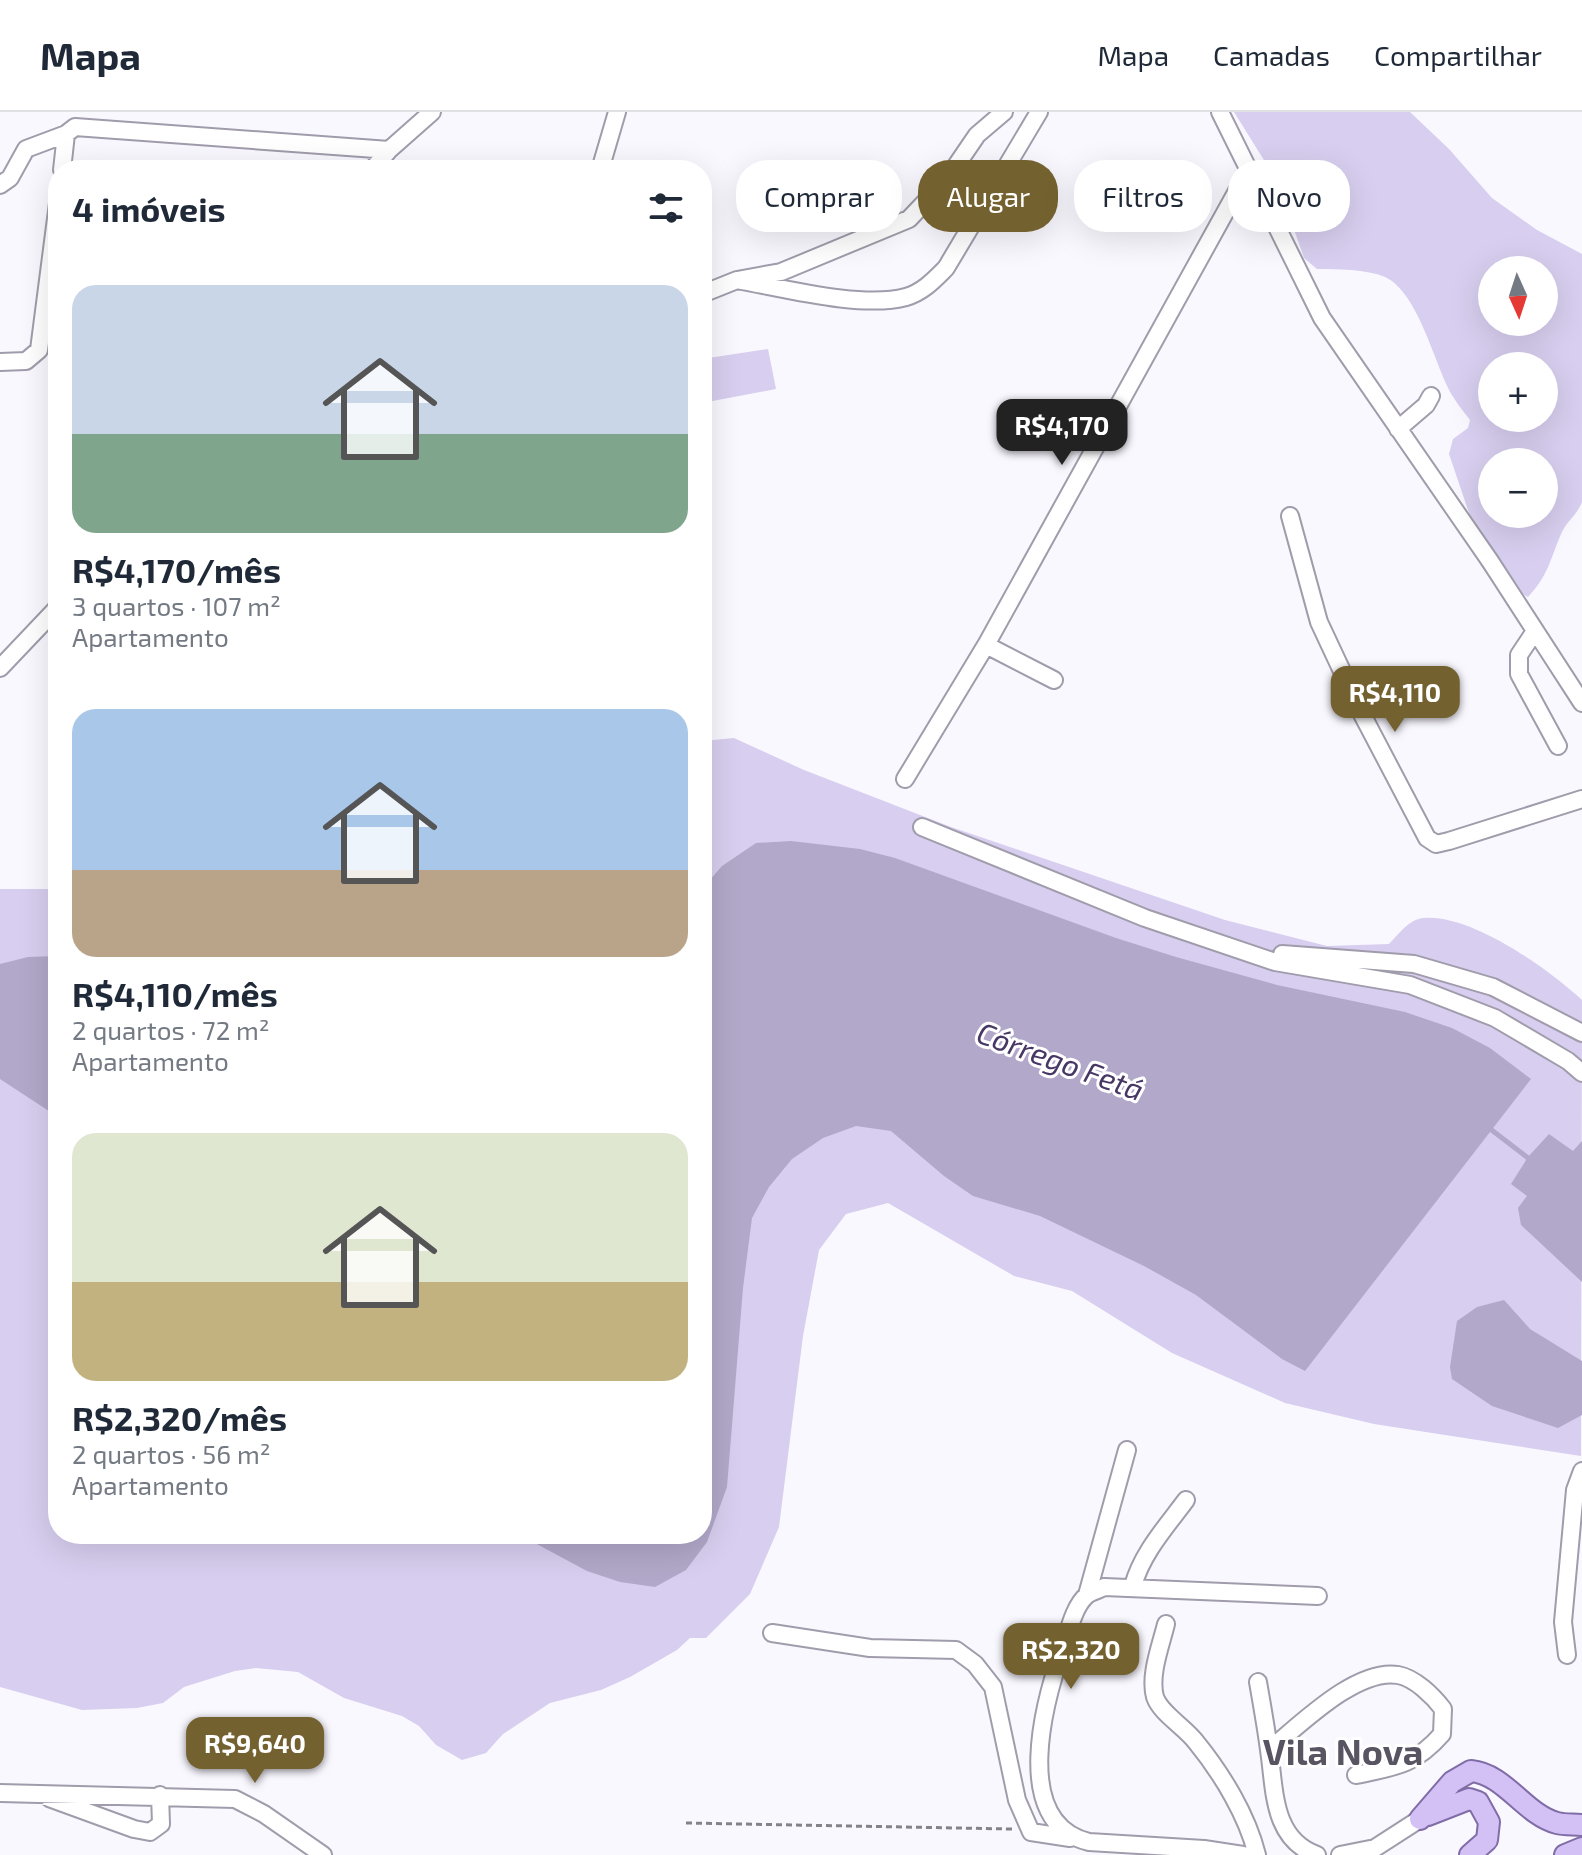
<!DOCTYPE html>
<html lang="pt">
<meta charset="utf-8">
<style>
:root{--surface:#fff;--page:#f2f2f3;--text:#1f2937;--muted:#747a83;--line:#e0e1e3;--accent:#73612f}
body{margin:0;font-family:"Exo 2",sans-serif;background:var(--page);color:var(--text);height:100vh;display:flex;flex-direction:column;font-size:30px;white-space:nowrap}
*{box-sizing:border-box;margin:0}
p{font-size:26px;color:var(--muted)}
.icon{flex:none;width:44px;height:44px;fill:none;stroke:currentColor;stroke-width:2;stroke-linecap:round;stroke-linejoin:round}
.map{position:relative;flex:1;overflow:hidden}
.panel{position:absolute;left:48px;top:48px;width:664px;height:1384px;display:flex;flex-direction:column;background:var(--surface);border-radius:32px;box-shadow:0 8px 32px #0002}
.panel>*{flex:none}
.banner{position:absolute;left:736px;top:48px;width:726px;height:72px;display:flex;gap:16px}
.needle{width:52px;rotate:177deg}
.fabs{position:absolute;left:1478px;top:144px;display:grid;gap:16px}
.fabs a{display:grid;place-items:center;width:80px;height:80px;border-radius:50%;background:var(--surface);box-shadow:0 8px 32px #0002;font-size:40px}
.price{position:absolute;translate:-50% -68px;padding:0 18px;border-radius:16px;background:var(--accent);color:#fff;font-size:26px;line-height:52px;filter:drop-shadow(0 2px 4px #0008)}
.price::after{content:'';position:absolute;left:50%;top:48px;width:24px;height:18px;margin-left:-12px;background:inherit;clip-path:polygon(0 0,100% 0,50% 100%)}
.price.active{background:#222;color:#fff}
ul{padding:0;list-style:none}
li{display:grid;align-content:center;gap:16px;height:424px;padding:0 24px}
li span{display:grid;place-items:center;height:248px;border-radius:24px;color:#555}
li>.icon{margin-inline-start:auto}
span .icon{width:144px;height:144px;fill:#fffc;stroke-width:1}
li b{font-size:34px}
h2{display:flex;justify-content:space-between;align-items:center;height:96px;padding:0 24px;font-size:34px}
.chip{padding:0 28px;border-radius:32px;background:var(--surface);box-shadow:0 8px 32px #0002;font-size:28px;line-height:72px}
.chip.active{background:var(--accent);color:#fff}
header{display:flex;align-items:center;gap:48px;box-sizing:border-box;height:112px;padding:0 40px;background:var(--surface);border-bottom:2px solid var(--line)}
header strong{font-size:38px}
nav{display:flex;gap:44px;margin-inline-start:auto;font-size:28px}
.map>svg:first-child{display:block}
.green{fill:#d8ceef;fill-rule:evenodd}
.water{fill:#b2a8c9}
.lines{fill:none;stroke-linecap:round;stroke-linejoin:round}
.stream{stroke:#b2a8c9;stroke-width:5}
.minor-casing{stroke:#a09cab;stroke-width:20}
.major-casing{stroke:#806da7;stroke-width:24}
.path{stroke:#848288;stroke-width:3;stroke-dasharray:6 4;stroke-linecap:butt}
.minor{stroke:#fff;stroke-width:16}
.major{stroke:#d3c1f5;stroke-width:20}
.labels{text-anchor:middle;stroke-width:6;stroke-linejoin:round;paint-order:stroke}
.water-label{font-size:30px;font-style:italic;fill:#473765;stroke:#fff}
.district-label{font-size:36px;font-weight:bold;fill:#585462;stroke:#fff}
</style>
<header>
<strong>Mapa</strong>
<nav><a>Mapa</a><a>Camadas</a><a>Compartilhar</a></nav>
</header>
<div class="map">
<svg width="1582" height="1743" viewBox="0 0 1582 1743">
<rect width="100%" height="100%" fill="#faf8ff"/>
<path class="green" d="M1234,0H1410L1449,37L1492,86L1537,118L1582,142V390C1577,403 1566,410 1561,422C1550,448 1548,464 1528,485L1494,469L1481,454L1475,439L1470,404L1449,342L1453,327L1468,316L1470,308C1464,300 1457,292 1452,283C1434,252 1419,181 1385,165C1366,157 1337,157 1317,157L1304,146L1277,69ZM1492,158H1544V210H1492ZM1492,254H1544V306H1492ZM1492,350H1544V402H1492Z
M768,237L776,277L702,291V247Z
M734,626L804,658L951,715L1225,808L1327,834L1389,832C1399,822 1408,808 1423,806C1470,801 1549,857 1582,888L1581,1344L1374,1312L1285,1291L1172,1241L1072,1179L1014,1164L888,1091L846,1102L819,1138L803,1224L779,1415L750,1482L706,1526H690L677,1538L630,1565L601,1578L550,1591L503,1622L486,1641L462,1648L436,1633L419,1614L402,1604L344,1586L298,1560L256,1556L235,1559L184,1575L163,1591L137,1596L82,1598L0,1575V777H58V1422H702V629Z"/>
<path class="water" d="M791,729L860,737L895,746L1116,826L1176,845L1277,873L1405,900L1452,916L1490,936L1531,967L1305,1259L1282,1247L1196,1183L1144,1154L1040,1104L973,1084L944,1064L891,1019L856,1014L823,1026L792,1047L769,1075L752,1106L743,1176L727,1375L707,1430L686,1458L655,1475L620,1470L587,1459L518,1422H702V777L722,754L756,731Z
M58,844V1005L0,967V852L28,845Z
M1549,1022L1573,1039L1582,1029V1170L1521,1113L1518,1096L1527,1084L1511,1072L1528,1045Z
M1504,1188L1530,1217L1582,1249V1303L1558,1316L1492,1294L1452,1267L1450,1255L1457,1209L1477,1195Z"/>
<g class="lines">
<path class="stream" d="M1489,1016L1532,1049"/>
<g class="minor-casing">
<path id="minor" d="M1220,0L1322,206L1490,449L1582,591
M62,58L66,22L75,15L389,38
M372,58L389,38L432,0
M600,58L617,0
M0,73L10,66L26,37L66,22
M737,168C783,176 862,197 906,185C923,180 934,168 946,156L1039,0
M702,182L737,168L781,160L909,107L947,67L977,23L1004,0
M0,250L26,249L39,238L58,91
M1398,317L1426,293L1431,284
M1290,404L1319,510L1363,604L1427,726L1436,732L1449,729L1582,687
M1535,519L1519,543V562L1558,634
M986,533L1054,568
M0,556L58,495
M905,667L986,533L1248,59
M922,715L1145,806L1275,850L1410,873L1495,906L1568,949L1582,961
M1282,842L1414,852L1493,875L1582,921
M1133,1474C1142,1441 1166,1415 1186,1388
M1087,1483L1127,1338
M1166,1512C1161,1533 1149,1563 1155,1585C1161,1602 1185,1615 1196,1630C1222,1662 1247,1703 1257,1743
M772,1521L870,1536L956,1538L975,1552L993,1575L1017,1688L1031,1720L1070,1726
M1567,1543L1563,1510L1575,1378L1582,1359
M1258,1570C1262,1593 1266,1615 1269,1638C1275,1678 1272,1727 1317,1743
M1269,1638C1300,1613 1356,1556 1398,1563C1415,1566 1433,1584 1443,1597L1442,1622C1415,1653 1395,1655 1356,1663
M0,1681L235,1687L264,1702L323,1743
M49,1686L134,1717L150,1720L161,1712L160,1683
M1243,1743L1204,1737L1089,1730C1009,1711 1045,1586 1064,1533C1069,1518 1074,1494 1087,1483C1091,1480 1099,1478 1104,1475L1318,1484
M1340,1743L1375,1736L1420,1707"/>
</g>
<g class="major-casing">
<path id="major" d="M1428,1703L1469,1687L1478,1690L1489,1710L1487,1728L1470,1743
M1420,1707L1452,1670L1471,1659C1505,1662 1524,1702 1557,1711C1565,1713 1574,1712 1582,1713
M1565,1743L1582,1736"/>
</g>
<path class="path" d="M686,1711L1012,1717"/>
<use href="#minor" class="minor"/>
<use href="#major" class="major"/>
</g>
<g class="labels">
<g class="water-label">
<text transform="translate(1060 950) rotate(20)" y="10">Córrego Fetá</text>
</g>
<g class="district-label">
<text x="1343" y="1653">Vila Nova</text>
</g>
</g>
</svg>
<div class="fabs">
<a><svg class="needle" viewBox="-14 -14 28 28"><path d="M0-13l5 13h-10z" fill="#e53935"/><path d="M0 13l5-13h-10z" fill="#747a83"/></svg></a>
<a>+</a>
<a>−</a>
</div>
<b class="price active" style="left:1062px;top:355px">R$4,170</b>
<b class="price" style="left:1395px;top:622px">R$4,110</b>
<b class="price" style="left:1071px;top:1579px">R$2,320</b>
<b class="price" style="left:255px;top:1673px">R$9,640</b>
<div class="banner">
<a class="chip">Comprar</a>
<a class="chip active">Alugar</a>
<a class="chip">Filtros</a>
<a class="chip">Novo</a>
</div>
<section class="panel">
<h2>4 imóveis<svg class="icon" aria-label="filters" viewBox="0 0 24 24"><path d="M4 7h16M4 17h16"/><circle cx="9" cy="7" r="2"/><circle cx="15" cy="17" r="2"/></svg></h2>
<ul>
<li><span style="background:linear-gradient(#c9d6e8 60%,#7fa58c 0)"><svg class="icon" aria-label="home" viewBox="0 0 24 24"><path d="M3 11l9-7 9 7M6 9v11h12V9"/></svg></span><div><b>R$4,170/mês</b><p>3 quartos · 107 m²</p><p>Apartamento</p></div></li>
<li><span style="background:linear-gradient(#a9c7e8 65%,#b9a48a 0)"><svg class="icon" aria-label="home" viewBox="0 0 24 24"><path d="M3 11l9-7 9 7M6 9v11h12V9"/></svg></span><div><b>R$4,110/mês</b><p>2 quartos · 72 m²</p><p>Apartamento</p></div></li>
<li><span style="background:linear-gradient(#dfe7d0 60%,#c2b280 0)"><svg class="icon" aria-label="home" viewBox="0 0 24 24"><path d="M3 11l9-7 9 7M6 9v11h12V9"/></svg></span><div><b>R$2,320/mês</b><p>2 quartos · 56 m²</p><p>Apartamento</p></div></li>
</ul>
</section>
</div>
